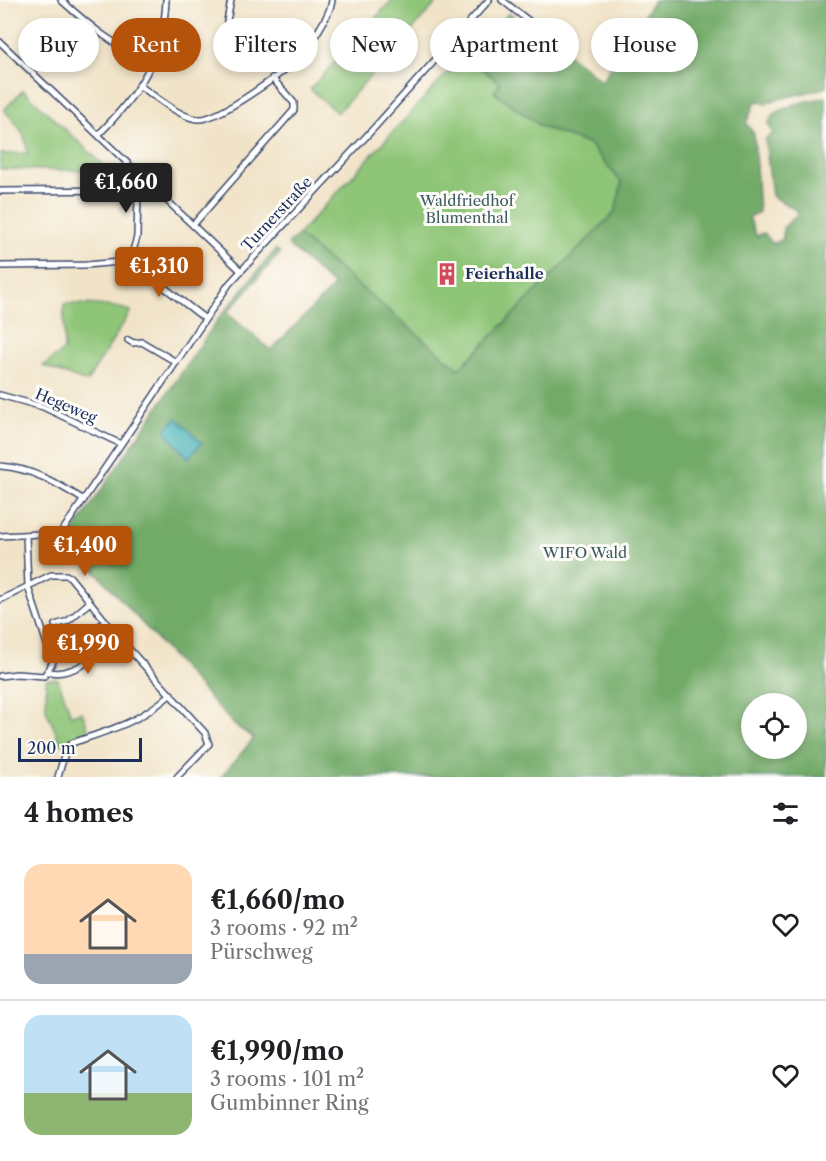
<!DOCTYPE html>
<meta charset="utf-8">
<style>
:root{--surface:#fff;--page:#f2f2f2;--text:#202124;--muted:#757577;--line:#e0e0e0;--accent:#b45309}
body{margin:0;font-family:"Libre Caslon Text",serif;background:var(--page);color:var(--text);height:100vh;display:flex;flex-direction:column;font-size:22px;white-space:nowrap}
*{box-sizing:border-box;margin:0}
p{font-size:20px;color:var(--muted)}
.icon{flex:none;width:33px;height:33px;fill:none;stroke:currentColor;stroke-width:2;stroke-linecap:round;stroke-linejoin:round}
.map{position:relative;height:777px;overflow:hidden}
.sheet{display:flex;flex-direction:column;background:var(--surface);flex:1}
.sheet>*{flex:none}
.hud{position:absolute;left:18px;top:18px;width:790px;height:54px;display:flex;gap:12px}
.fabs{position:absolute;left:741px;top:693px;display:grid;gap:12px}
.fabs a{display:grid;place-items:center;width:66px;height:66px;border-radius:50%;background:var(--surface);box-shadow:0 3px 9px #0003;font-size:30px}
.scale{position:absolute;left:18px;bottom:15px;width:124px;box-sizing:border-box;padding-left:6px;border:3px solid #1b2f5e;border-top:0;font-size:16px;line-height:21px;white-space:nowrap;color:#1b2f5e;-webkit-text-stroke:4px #fdfcf7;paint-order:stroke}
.price{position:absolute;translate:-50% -51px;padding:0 14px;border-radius:6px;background:var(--accent);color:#fff;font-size:20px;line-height:39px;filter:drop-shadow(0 2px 3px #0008)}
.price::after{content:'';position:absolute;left:50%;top:36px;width:18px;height:14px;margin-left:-9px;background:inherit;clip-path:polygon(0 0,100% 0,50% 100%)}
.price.on{background:#222;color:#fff}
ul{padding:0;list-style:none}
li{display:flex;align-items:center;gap:18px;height:150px;padding:0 24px}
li+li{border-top:2px solid var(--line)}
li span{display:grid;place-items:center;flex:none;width:168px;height:120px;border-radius:18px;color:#555}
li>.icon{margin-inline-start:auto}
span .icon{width:72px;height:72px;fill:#fffc;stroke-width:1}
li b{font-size:26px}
h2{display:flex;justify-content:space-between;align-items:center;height:72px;padding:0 24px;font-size:26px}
.chip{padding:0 21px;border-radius:27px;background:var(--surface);box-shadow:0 3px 9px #0003;font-size:21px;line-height:54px}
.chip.on{background:var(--accent);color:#fff}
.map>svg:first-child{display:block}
.green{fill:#8ec577;stroke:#547a6a;stroke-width:1.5}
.forest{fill:#72aa68;stroke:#466c63;stroke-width:1.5;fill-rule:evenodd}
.water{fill:#3caeb5;stroke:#2c6e8a;stroke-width:1.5}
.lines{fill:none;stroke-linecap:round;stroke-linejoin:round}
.street-casing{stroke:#3b4a6e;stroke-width:8}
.street{stroke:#fff;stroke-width:5}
.labels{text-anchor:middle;stroke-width:6;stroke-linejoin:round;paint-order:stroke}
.park-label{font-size:15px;fill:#3e5c66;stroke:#fdfcf7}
.street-label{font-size:15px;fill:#1b2f5e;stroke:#fdfcf7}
.poi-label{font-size:15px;font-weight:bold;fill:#1b2f5e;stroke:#fdfcf7;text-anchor:start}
</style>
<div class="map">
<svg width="826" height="777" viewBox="0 0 826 777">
<rect width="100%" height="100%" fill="#fdfcf7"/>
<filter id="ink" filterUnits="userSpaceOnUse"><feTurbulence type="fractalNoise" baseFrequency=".0167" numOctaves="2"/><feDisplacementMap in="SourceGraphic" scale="12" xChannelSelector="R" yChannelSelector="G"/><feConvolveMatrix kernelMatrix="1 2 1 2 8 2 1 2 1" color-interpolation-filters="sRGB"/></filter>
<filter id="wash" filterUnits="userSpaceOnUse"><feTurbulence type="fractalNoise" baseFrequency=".008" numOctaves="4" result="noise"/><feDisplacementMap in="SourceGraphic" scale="24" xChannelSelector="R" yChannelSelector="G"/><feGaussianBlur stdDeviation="1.35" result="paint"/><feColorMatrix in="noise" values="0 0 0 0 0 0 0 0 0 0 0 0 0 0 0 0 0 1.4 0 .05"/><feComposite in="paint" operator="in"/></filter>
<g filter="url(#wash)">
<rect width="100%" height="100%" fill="#f1e3c7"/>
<path class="green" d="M392,0H439L337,113L310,89Z
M463,56L483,69L500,84L494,92L542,127L590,145L622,183L615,212L459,369L298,235Z
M23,90L110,171L0,169V154L27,153C27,133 17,124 4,110Z
M64,304C87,304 109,304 131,311L87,382L43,366L64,350Z
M46,679H58L71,715L82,712L90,734L61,744L46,710Z"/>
<path class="forest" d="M654,0H826V88L774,100L766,104L756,101L746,123L754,134L759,212L749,217L756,236L764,233L773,244L783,239V228L799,212L772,196L765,139L773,133L768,124L773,114L795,104L826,97V777H221L254,738L234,725L225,715L77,551L79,546L70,536L219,318L276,249L280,253L227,313L271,350L334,286L288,245L298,235L459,369L615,212L622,183L590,145L542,127L494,92L500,83L468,58L509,13L533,33L536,29L602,81ZM752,704H796V748H752Z"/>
<path class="water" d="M177,418L202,443L188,458L166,432V428Z"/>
</g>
<g filter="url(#ink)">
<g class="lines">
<g class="street-casing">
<path id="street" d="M61,0C91,27 115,47 152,62
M502,0L543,32
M227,21L231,0
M0,42L240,270
M140,86C155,96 183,120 200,119C220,119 285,72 300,56C310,45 331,14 332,0
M98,135C137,96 164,57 166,0
M0,191L138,190
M193,225L294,110V103L272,78
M130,261L137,237L138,190L145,180
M0,266L86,265L130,261L204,318
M128,340L133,343L142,342L176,362
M0,395L43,407L121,444
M0,466C32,468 58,484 84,500
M0,536L61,533L229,284L374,128L489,0
M0,600L51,575H66L70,577L120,639L205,733L209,744L177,777
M55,625L68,621L90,602
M62,647L77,642L106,621
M48,671C69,680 105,651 120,639
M0,676L17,674L44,676L53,662L28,587L26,535
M58,777L66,749L72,743C113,729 138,723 171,694"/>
</g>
<use href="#street" class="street"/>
</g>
</g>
<defs>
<g id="building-bare" transform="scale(1.8)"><path d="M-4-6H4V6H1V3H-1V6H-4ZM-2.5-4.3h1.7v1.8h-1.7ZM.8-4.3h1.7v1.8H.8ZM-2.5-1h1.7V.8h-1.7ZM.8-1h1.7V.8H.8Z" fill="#d1495b" stroke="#fdfcf7" stroke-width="2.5" paint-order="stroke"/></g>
</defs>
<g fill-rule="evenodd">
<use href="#building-bare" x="447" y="274"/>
</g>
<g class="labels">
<g class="park-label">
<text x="467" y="206">Waldfriedhof<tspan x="467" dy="17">Blumenthal</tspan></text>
<text x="585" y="558">WIFO Wald</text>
</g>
<g class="street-label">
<text transform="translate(277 214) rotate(-47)" y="5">Turnerstraße</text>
<text transform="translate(66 406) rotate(23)" y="5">Hegeweg</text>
</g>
<g class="poi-label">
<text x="465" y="279">Feierhalle</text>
</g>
</g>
</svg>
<div class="fabs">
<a><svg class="icon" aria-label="locate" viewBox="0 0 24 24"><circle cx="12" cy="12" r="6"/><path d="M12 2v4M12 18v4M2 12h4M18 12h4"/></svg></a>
</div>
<div class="scale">200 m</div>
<b class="price on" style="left:126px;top:214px">€1,660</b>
<b class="price" style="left:159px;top:298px">€1,310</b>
<b class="price" style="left:85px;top:577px">€1,400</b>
<b class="price" style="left:88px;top:675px">€1,990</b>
<div class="hud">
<a class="chip">Buy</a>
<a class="chip on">Rent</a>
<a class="chip">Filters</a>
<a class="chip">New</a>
<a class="chip">Apartment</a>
<a class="chip">House</a>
</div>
</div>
<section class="sheet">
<h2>4 homes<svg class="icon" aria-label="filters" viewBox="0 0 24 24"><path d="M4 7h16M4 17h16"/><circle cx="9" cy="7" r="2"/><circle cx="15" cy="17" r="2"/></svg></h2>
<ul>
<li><span style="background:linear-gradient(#ffd9b3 75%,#9aa5b1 0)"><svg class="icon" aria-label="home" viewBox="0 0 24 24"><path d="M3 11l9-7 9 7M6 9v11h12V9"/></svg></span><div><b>€1,660/mo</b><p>3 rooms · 92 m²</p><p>Pürschweg</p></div><svg class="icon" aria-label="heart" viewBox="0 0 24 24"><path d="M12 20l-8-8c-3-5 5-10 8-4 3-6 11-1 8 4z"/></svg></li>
<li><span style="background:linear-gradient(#bfe0f5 65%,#8fb573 0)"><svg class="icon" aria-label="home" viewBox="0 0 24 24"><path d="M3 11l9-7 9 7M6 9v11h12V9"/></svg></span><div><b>€1,990/mo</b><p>3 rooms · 101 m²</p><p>Gumbinner Ring</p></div><svg class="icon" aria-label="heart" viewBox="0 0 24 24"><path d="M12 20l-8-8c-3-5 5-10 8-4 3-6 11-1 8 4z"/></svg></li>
</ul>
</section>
